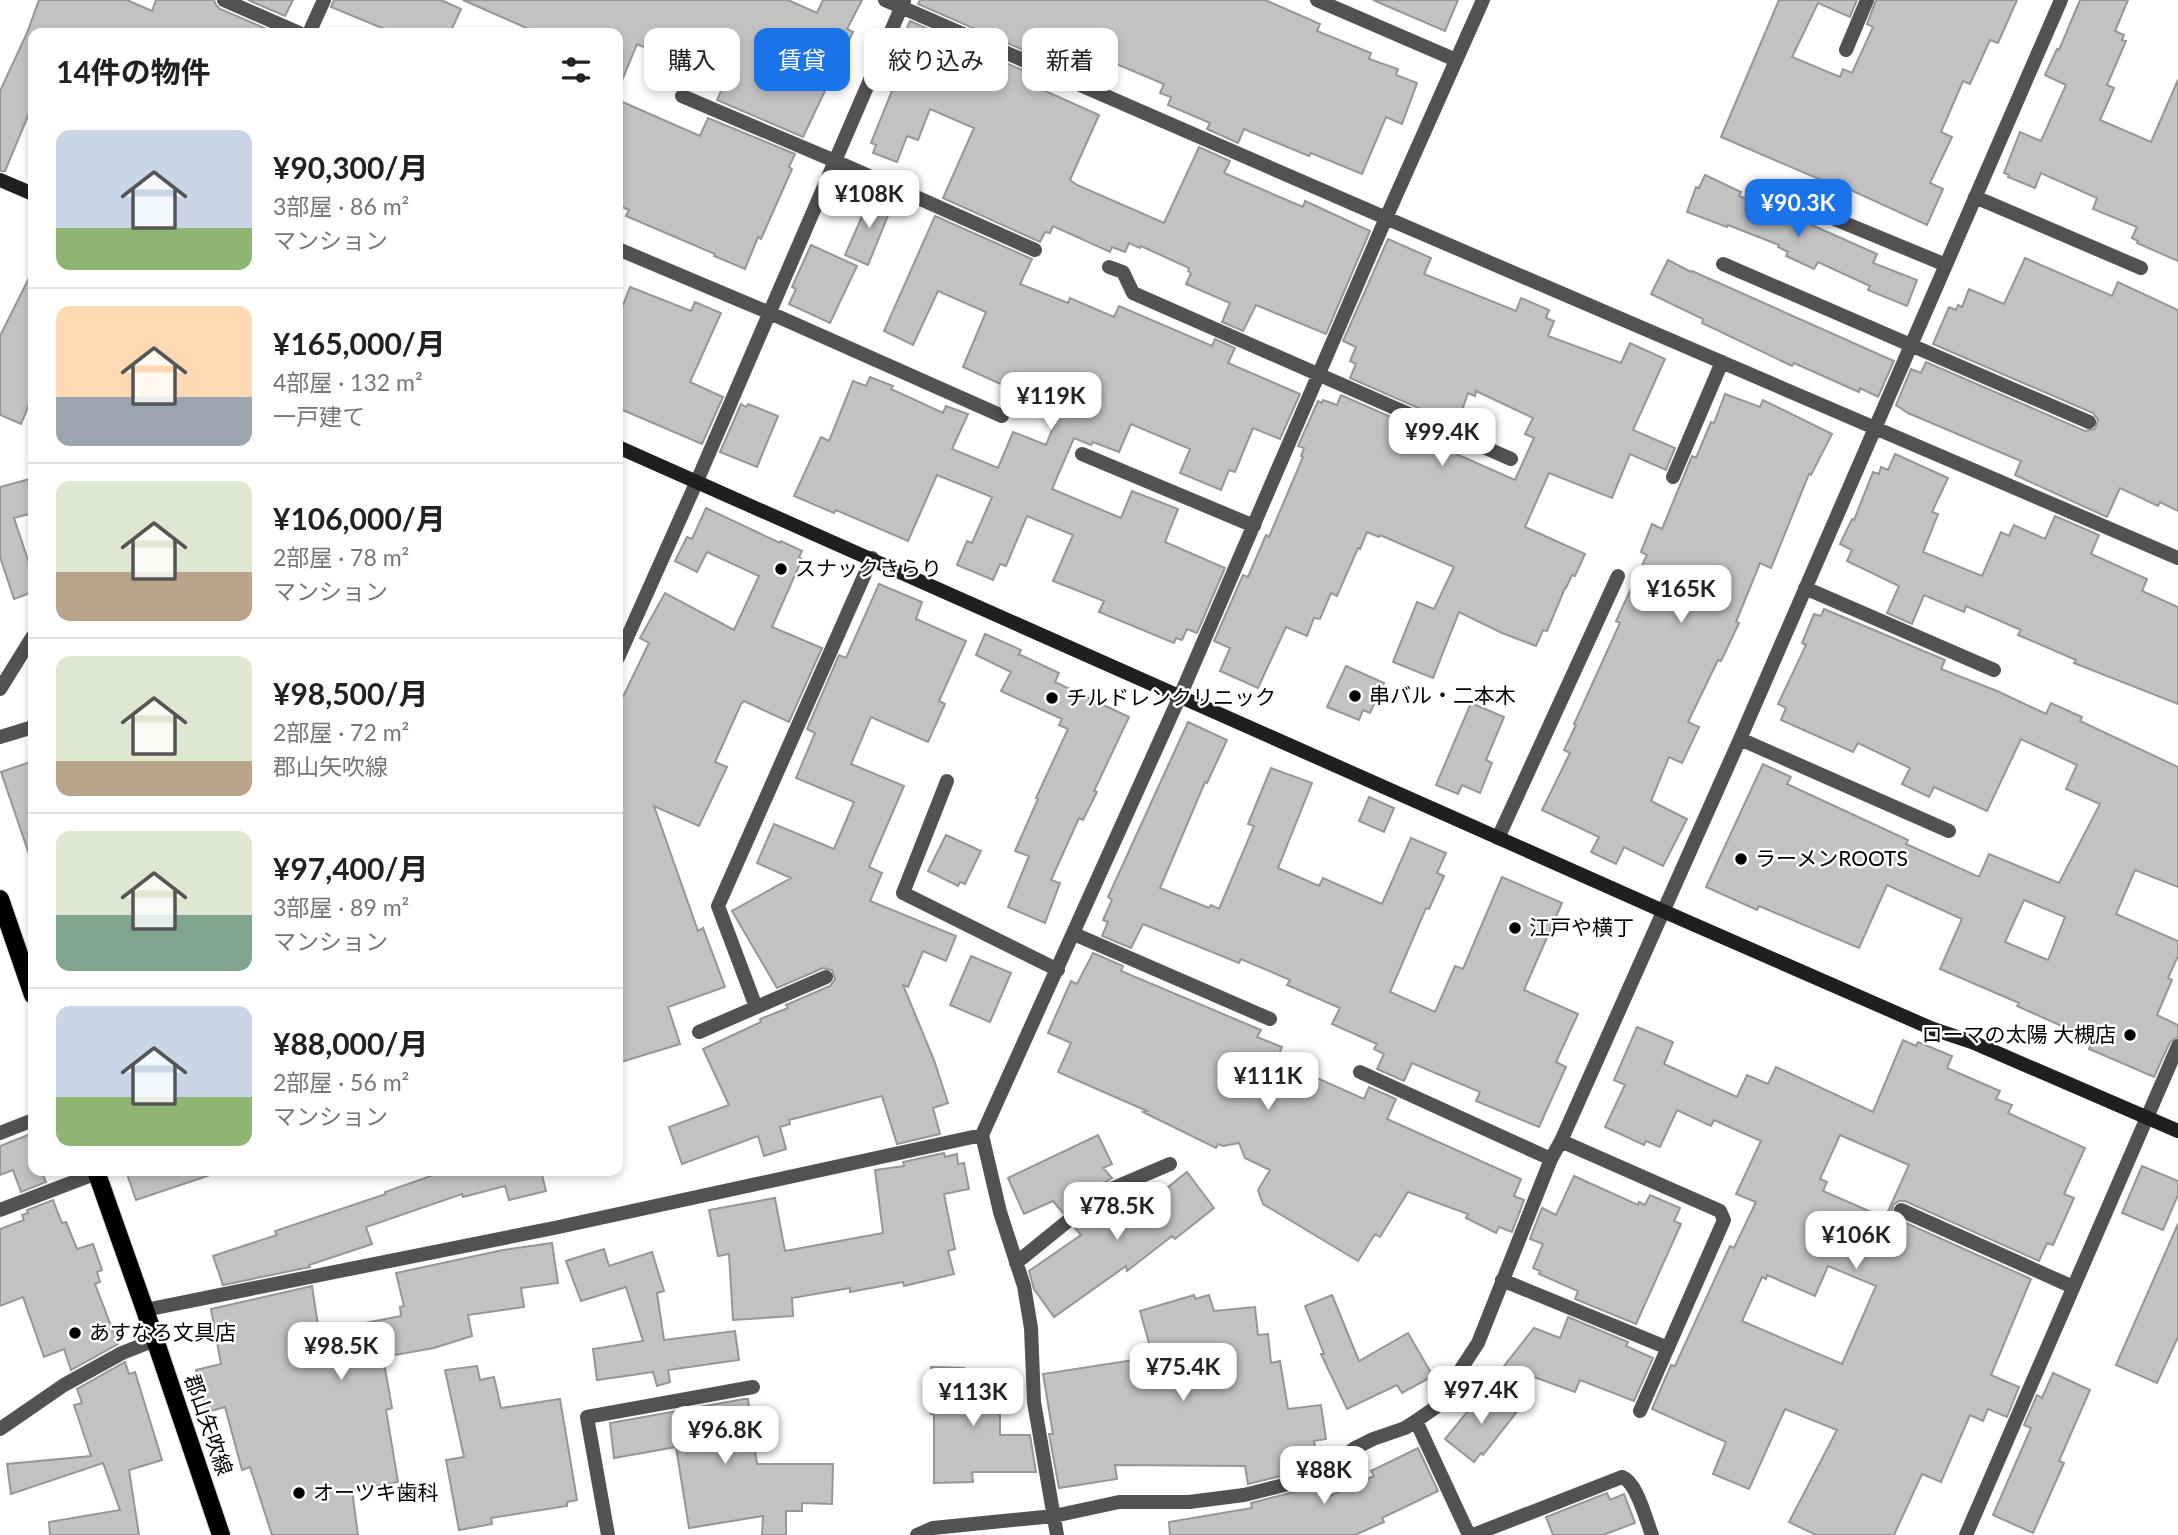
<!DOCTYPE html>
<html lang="ja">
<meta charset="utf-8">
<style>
:root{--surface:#fff;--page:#f6f6f6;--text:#202124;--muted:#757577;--line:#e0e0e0;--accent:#1a73e8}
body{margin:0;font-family:Lato,"Noto Sans JP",sans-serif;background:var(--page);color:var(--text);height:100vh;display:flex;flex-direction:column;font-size:26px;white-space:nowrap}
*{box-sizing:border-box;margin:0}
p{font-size:23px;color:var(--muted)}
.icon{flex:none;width:38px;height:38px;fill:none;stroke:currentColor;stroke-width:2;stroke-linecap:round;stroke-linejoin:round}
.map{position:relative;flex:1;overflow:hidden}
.drawer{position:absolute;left:28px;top:28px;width:595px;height:1148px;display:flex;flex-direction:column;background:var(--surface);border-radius:14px;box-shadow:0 4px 10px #0003}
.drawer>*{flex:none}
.hud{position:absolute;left:644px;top:28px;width:665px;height:63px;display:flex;gap:14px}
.price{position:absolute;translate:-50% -60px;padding:0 16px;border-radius:14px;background:#fff;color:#222;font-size:23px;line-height:46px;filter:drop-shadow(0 2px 4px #0008)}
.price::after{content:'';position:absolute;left:50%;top:42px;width:21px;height:16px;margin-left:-10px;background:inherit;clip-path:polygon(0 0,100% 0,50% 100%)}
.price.current{background:var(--accent);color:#fff}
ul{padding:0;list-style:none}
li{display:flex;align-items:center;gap:21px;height:175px;padding:0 28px}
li+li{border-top:2px solid var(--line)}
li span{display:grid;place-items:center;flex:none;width:196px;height:140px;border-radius:14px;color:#555}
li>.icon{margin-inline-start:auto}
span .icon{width:84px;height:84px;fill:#fffc;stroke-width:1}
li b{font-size:30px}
h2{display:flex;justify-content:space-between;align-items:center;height:84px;padding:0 28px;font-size:30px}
.tag{padding:0 24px;border-radius:14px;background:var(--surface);box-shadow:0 4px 10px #0003;font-size:24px;line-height:63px}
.tag.current{background:var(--accent);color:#fff}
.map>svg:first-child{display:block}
.building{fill:#c2c2c2;stroke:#969696;stroke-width:2;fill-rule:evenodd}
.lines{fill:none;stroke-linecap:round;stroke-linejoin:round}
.primary-casing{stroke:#dbdbdb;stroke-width:20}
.street{stroke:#525252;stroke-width:14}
.secondary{stroke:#1f1f1f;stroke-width:14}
.primary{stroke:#000;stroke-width:18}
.poi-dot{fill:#000;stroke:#fff;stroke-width:2.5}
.labels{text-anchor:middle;stroke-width:5;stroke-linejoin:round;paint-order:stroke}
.poi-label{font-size:21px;fill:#000;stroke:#fff;text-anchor:start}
.street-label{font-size:21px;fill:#000;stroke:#fff}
</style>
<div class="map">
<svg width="2178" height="1535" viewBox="0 0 2178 1535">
<rect width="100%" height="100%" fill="#fff"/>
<path class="building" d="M39,0H127L152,11L156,0H214L216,5L220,9L276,33H33V104L5,171H0V91L27,33Z
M248,0H293L285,16Z
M334,0H441L461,9L450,33H394L331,7Z
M463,0H788L817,13L823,0H862L847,29L853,32L803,137L717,100L722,89L719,87L722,80L637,44L618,90V33H538Z
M920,0H1265L1320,24L1317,31L1371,53L1369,59L1398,69L1396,75L1417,83L1402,124L1386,117L1362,174L1311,153L1309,156L1244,129L1238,143L1207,129L1210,123L1168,105L1171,97L1160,93L1164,84L1116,64L1117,59L1112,57L1114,54L1060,30L1046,60L918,4Z
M1373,0H1458L1445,31Z
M1779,0H1857L1850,17L1818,3L1792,57L1840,77L1843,69L1852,73L1873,27L1867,24L1876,0H2017L1998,43L1990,40L1970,84L1963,81L1941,132L1952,137L1930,183L1943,189L1927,225L1829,180L1828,183L1721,137Z
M2080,0H2128L2115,31L2124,35L2122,40L2126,41L2107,85L2114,88L2100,120L2151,142L2178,80V261L2137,243L2138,241L2132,238L2137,227L2093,209L2097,198L2041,173L2035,188L2008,177L2009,175L2004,173L2020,132L2041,141L2066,85L2045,75L2057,49L2059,50Z
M910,21L1038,77L1034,86L1099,115L1070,180L1077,185L1164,223L1199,147L1230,161L1224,173L1303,207L1305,201L1370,231L1326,334L1256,305L1243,331L1222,322L1230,303L1186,284L1191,273L1188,271L1189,268L1141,246L1140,248L1129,243L1125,252L1112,247L1110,252L1053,226L1050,233L1045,232L1040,242L943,198L974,128L930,109L918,140L907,136L897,162L873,153L876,145L871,143L902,66L892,62Z
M618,100L700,136L708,118L795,154L789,167L792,169L761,239L758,237L745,269L714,256L715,254L626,216L629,210L618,205Z
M1705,175L1741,192L1739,196L1796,218L1877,254L1873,263L1917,280L1907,306L1868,290L1870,286L1818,262L1814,269L1786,256L1788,252L1778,247L1779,245L1728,225L1727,227L1687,212L1696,187L1699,188Z
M872,194L893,203L868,265L845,255Z
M935,216L1032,259L1020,284L1068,303L1070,298L1114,317L1119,306L1212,346L1215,339L1235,348L1228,363L1300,394L1280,439L1253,428L1235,472L1229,470L1221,490L1180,473L1190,449L1131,424L1119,452L1093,442L1091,445L1074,438L1052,489L1121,518L1132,491L1178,509L1165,542L1225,568L1197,633L1187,629L1182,640L1176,638L1174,643L1099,612L1104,601L1053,581L1073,535L1027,516L1006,566L1000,564L993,580L957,565L967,541L972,543L992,497L937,475L908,541L836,510L834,513L794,496L821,437L829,441L853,381L866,386L870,377L893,386L891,389L943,413L946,406L968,414L952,449L998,468L1013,432L1046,445L1060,411L963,367L986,312L938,291L913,345L884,331Z
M1388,239L1431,258L1424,274L1516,311L1521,298L1549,310L1546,318L1554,321L1548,336L1621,363L1630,343L1665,359L1633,430L1675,448L1666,470L1630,454L1612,498L1549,473L1525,527L1585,554L1575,576L1572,575L1566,588H1565L1547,631L1543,630L1536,646L1502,633L1459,612L1433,678L1393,662L1417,602L1434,609L1454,567L1380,535L1379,537L1367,532L1360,549L1358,548L1337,596L1331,593L1320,619L1314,618L1307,636L1286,627L1258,688L1220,671L1230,648L1214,641L1243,575L1248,577L1266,535L1269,537L1303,457L1301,456L1304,448L1298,446L1318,401L1322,403L1323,400L1337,405L1341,395L1450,443L1447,450L1515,480L1534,438L1525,434L1533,418L1476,391L1475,396L1468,393L1457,425L1350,378L1356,364L1350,361L1356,347L1343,341Z
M811,245L857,266L830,323L789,304L796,289L792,287Z
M2025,258L2112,296L2118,282L2178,310V511L2160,502L2158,506L2120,488L2107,517L2015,475L2021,461L1908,413L1896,405L1911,369L1921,373L1926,362L2085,431L2095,429L2098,420L2093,413L1933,344L1949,307L1956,310L1958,305L1962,307L1969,289L2004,304Z
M1668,260L1691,272L1692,271L1894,361L1878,397L1860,388L1859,392L1794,363L1792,366L1702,323L1703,319L1651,294Z
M33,270V395L21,424L0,415V336Z
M630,287L691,311L695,302L721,313L690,382L723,397L702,444L618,408V318Z
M1725,394L1760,407L1763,400L1832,434L1811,475L1809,474L1771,568L1760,563L1736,622L1739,623L1721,661L1718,660L1688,722L1699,727L1682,763L1669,757L1651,801L1687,819L1663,866L1624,847L1616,864L1591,852L1599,837L1542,810L1570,753L1564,750L1576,725L1574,724L1620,623L1616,621L1647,555L1641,552L1652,524L1662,529L1692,456L1696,458L1711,422L1714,423Z
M741,404L746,407L748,404L778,416L757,467L720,452Z
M1895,454L1948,478L1932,512L1938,514L1923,552L1982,576L2001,532L2009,536L2014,525L2045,539L2055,516L2099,535L2091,554L2147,579L2142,591L2178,607V704L2074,663L2076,660L2018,635L2021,630L1966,606L1964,612L1924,595L1912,624L1887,613L1899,586L1847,561L1852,550L1840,544L1852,519L1854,520L1873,472L1879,474L1881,467L1888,470Z
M33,478V513L14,518L33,575V592L14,599L0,557V487Z
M706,508L780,543L781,541L802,551L799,557L802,559L772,627L822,648L789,722L744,701L741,704L715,762L727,767L699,826L654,806L698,931L703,928L725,987L668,1007L680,1044L618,1063V707L649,643L640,638L665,593L734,630L759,576L707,552L697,572L675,561L687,537L692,539Z
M879,584L922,602L916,619L966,641L939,701L945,704L928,742L871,717L851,764L904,786L869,867L882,873L870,901L956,936L946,961L923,951L908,987L903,985L934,1060L948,1103L933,1108L940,1134L897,1144L882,1096L789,1120L790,1124L780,1127L786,1149L764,1156L758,1136L682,1164L669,1127L729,1105L703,1049L761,1022L760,1019L788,1008L786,1005L830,986L835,979L832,970L823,968L777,988L732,911L791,878L757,863L774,824L834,849L854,802L796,778L815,733L807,729L839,655L846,658Z
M1824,609L1945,660L1941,669L1997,691L2046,714L2051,703L2082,717L2080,721L2178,767V887L2135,870L2116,914L2178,941V956L2168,978L2172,980L2157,1015L2178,1025V1037L2170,1042L2154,1077L2089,1049L2093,1040L2017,1006L2019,1003L1940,969L1962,919L1887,885L1859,948L1759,906L1757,910L1706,887L1763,764L1791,777L1787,784L1908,840L1906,844L1979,877L1989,854L2059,883L2100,804L2066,789L2077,765L2021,739L1987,811L1934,787L1929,797L1902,784L1910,768L1858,743L1853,752L1781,720L1786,708L1778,704L1806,645L1802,643L1814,614L1821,616ZM2024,900L2065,917L2048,960L2005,942Z
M985,634L1021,650L1018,656L1019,654L1059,673L1055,682L1129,717L1094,791L1097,792L1083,820L1079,818L1051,880L1060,883L1045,923L1008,907L1029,856L1015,851L1038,799L1036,798L1068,729L1059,725L1062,719L1001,691L1011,672L976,655Z
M1346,666L1384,683L1370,713L1363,710L1359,720L1327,707Z
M1471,703L1504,717L1486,760L1492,763L1480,793L1462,785L1458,794L1436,785Z
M1188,722L1227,740L1207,783L1205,782L1160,888L1209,908L1211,905L1219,909L1254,826L1248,824L1271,768L1312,783L1278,868L1319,886L1323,878L1382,904L1411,838L1446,853L1437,873L1444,876L1429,909L1426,908L1390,992L1435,1012L1455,966L1463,969L1502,877L1562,903L1524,990L1578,1014L1556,1062L1566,1067L1539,1127L1476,1101L1480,1092L1412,1063L1404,1081L1377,1069L1384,1054L1374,1049L1377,1044L1332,1024L1340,1008L1287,985L1290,980L1241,959L1239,963L1143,924L1131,948L1102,936L1108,922L1103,920L1112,900L1108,897Z
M33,761V853L29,854L1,772Z
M1369,797L1394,808L1384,832L1359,821Z
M946,835L981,851L965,884L960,882L958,886L928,871Z
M1093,953L1123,966L1121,971L1261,1030L1257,1037L1282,1047L1277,1059L1284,1062L1283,1063L1364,1099L1369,1087L1396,1099L1387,1119L1521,1179L1514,1196L1524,1200L1512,1232L1499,1227L1496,1233L1466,1218L1468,1214L1408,1192L1380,1237L1375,1234L1358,1261L1263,1204L1258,1190L1270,1170L1245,1158L1239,1143L1223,1146L1218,1144L1216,1148L1143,1112L1147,1111L1058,1072L1071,1043L1048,1033L1071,981L1077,984Z
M971,956L1011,973L990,1022L950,1005Z
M1637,1027L1673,1042L1664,1064L1737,1097L1747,1075L1768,1084L1776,1067L1873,1112L1903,1040L1916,1046L1918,1042L1952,1056L1947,1068L2000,1091L1996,1099L2012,1105L2008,1113L2085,1148L2064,1194L2074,1198L2053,1245L2047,1243L2039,1261L1905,1201H1899L1893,1205L1892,1212L1897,1219L2031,1279L1991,1375L2019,1387L2007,1417L1988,1409L1983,1421L1970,1415L1941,1482L1922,1474L1894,1535H1816L1789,1522L1837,1430L1785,1409L1749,1489L1713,1474L1726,1442L1652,1409L1671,1365L1675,1366L1730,1246L1734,1248L1756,1202L1736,1194L1761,1141L1714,1120L1711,1126L1677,1110L1660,1147L1646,1141L1644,1145L1605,1127L1625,1085L1614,1080ZM1840,1135L1909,1165L1885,1218L1823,1191L1827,1182L1820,1179ZM1828,1266L1876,1286L1842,1364L1742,1321L1762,1277L1766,1279L1767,1275L1815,1296Z
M33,1133V1171H41L46,1182L21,1192L13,1170L0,1175V1146Z
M1098,1135L1112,1164L1103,1168L1112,1178L1090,1191L1063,1213L1053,1201L1024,1214L1008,1178Z
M944,1153L945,1157L957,1154L958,1164L964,1163L969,1189L944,1194L955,1249L948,1251L954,1274L904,1286L903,1282L850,1292V1288L792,1298L793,1316L733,1320L729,1254L718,1256L709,1210L775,1198L785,1251L883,1233L875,1170L904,1166L903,1162Z
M2142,1166L2178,1181V1195L2163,1230L2122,1213Z
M126,1171H209L210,1175L136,1200Z
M445,1171H541L546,1191L509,1200L505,1186L463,1197L462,1194L366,1227L372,1244L309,1265L310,1267L223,1285L213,1256L277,1235L275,1231L386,1194L385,1192Z
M1187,1172L1214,1208L1175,1239L1172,1236L1127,1271L1126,1266L1054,1317L1034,1289L1029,1271L1081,1235L1075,1228L1114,1199L1124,1194L1138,1211Z
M1574,1176L1638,1205L1639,1202L1645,1205L1650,1195L1680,1208L1674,1221L1681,1224L1636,1324L1575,1299L1578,1291L1539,1274L1540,1271L1533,1268L1543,1244L1530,1239L1542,1208L1556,1215Z
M53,1200L62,1223L66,1222L77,1249L93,1244L102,1270L97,1272L100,1282L95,1284L118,1344L71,1370L64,1349L44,1357L23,1297L0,1306V1229L24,1220L22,1215L28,1213L27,1210Z
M2178,1224V1337L2157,1383L2116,1365Z
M552,1243L558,1283L521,1288L524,1307L468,1315L472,1336L434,1348L383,1357L392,1408L386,1410L398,1482L352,1490L358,1535H272L250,1467L242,1470L225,1407L207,1412L196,1370L221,1364L211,1309L312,1286L319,1332L401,1316L400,1307L404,1306L396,1273L503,1250Z
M604,1249L609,1266L652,1252L664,1291L657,1293L664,1340L735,1331L739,1360L668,1370L670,1382L657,1386L653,1372L597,1380L593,1349L643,1341L626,1287L581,1301L566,1261Z
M1194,1295L1195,1299L1209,1295L1214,1311L1255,1307L1258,1335L1268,1334L1271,1363L1280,1361L1288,1409L1321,1405L1326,1439L1314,1441L1317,1464L1297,1472L1248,1484L1245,1466L1115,1465L1117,1479L1059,1488L1049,1434H1053L1043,1374L1153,1357L1140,1311Z
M1332,1295L1359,1361L1408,1333L1433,1376L1402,1393L1397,1385L1347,1409L1321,1354H1324L1305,1306Z
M1568,1317L1628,1342L1626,1346L1653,1358L1634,1401L1580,1380L1575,1392L1504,1366L1534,1328L1560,1338Z
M125,1362L129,1374L135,1372L162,1460L129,1470L139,1535H50L49,1522L120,1510L103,1463L11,1494L7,1464L91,1456L74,1405L82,1403L77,1389Z
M477,1366L480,1380L494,1377L501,1408L560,1399L577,1500L567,1502V1506L491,1518L492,1524L459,1530L446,1460L464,1457L445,1370Z
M931,1367L964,1368V1373L1000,1372V1435H1030L1036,1472H972L973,1482L934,1483V1414H931Z
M2053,1373L2090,1390L2059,1461L2064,1463L2033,1533L1993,1515L2031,1428L2024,1425L2037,1395L2042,1398Z
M1486,1389L1516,1413L1483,1455L1481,1453L1474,1462L1445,1439Z
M744,1399H748L757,1464H833L832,1504L802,1503V1511H786V1535H762L763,1516L689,1528L676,1447L614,1458L610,1423Z
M1418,1448L1438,1491L1382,1518L1384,1522L1355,1535H1170L1169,1522L1252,1508L1251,1503L1302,1490L1324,1483L1330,1496L1374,1476L1371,1471Z
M1607,1493L1610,1500L1624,1494L1635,1523L1603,1535H1553L1546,1517Z"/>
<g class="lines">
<g class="primary-casing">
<path id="primary" d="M0,899L33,995
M96,1171L145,1310L221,1535"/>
</g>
<path class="street" d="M224,0L299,33
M885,0L1386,218L2178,558
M1317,0L1456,60
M309,33L324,0
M1846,50L1867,0
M682,96L835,161L1035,250
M1975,197L2141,268
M1796,203L1946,265
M618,249L770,313L1002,416
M1723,264L2089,422
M1109,267L1123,272L1133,293L1511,459
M1082,454L1254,526
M1673,477L1722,362
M1805,588L1994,670
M618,658L697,481L904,1
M0,689L33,636
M0,737L33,727
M1740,739L1949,831
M947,781L903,893L1058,970
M1498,838L1618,576
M1074,934L1270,1019
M756,1007L718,906L872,558
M699,1032L826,977
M1360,1072L1551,1159
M0,1133L33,1120
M1561,1141L1720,1211L1724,1220L1640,1411
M0,1210L97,1173
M1901,1210L2073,1287
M1016,1263L1095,1199L1109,1190L1170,1164
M1502,1280L1668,1348
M145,1310L554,1228L982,1135
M1416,1421L1469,1535
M0,1429L64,1385L122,1353L155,1340
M608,1535L587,1417L753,1387
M917,1535L933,1528L1054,1516L1119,1502H1189L1244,1495L1300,1481L1322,1473L1355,1448L1373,1439L1405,1428L1416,1421L1436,1407L1478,1343L1551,1159L1561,1141L1740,739L2061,0
M1057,1535L1034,1402L1031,1328L1024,1286L1000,1212L982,1135L1180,696L1386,218L1483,0
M1473,1535L1622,1477C1637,1482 1646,1520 1652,1535
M1966,1535L2178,1046"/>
<path class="secondary" d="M0,180L33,194
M618,447L1663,911L1933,1029L1972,1042L2178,1131"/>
<use href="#primary" class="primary"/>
</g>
<g class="poi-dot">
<circle cx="781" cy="569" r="7"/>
<circle cx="1355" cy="696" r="7"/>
<circle cx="1052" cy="698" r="7"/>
<circle cx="1741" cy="859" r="7"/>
<circle cx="1515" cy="928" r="7"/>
<circle cx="2130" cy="1035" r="7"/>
<circle cx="75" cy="1333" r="7"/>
<circle cx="299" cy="1493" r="7"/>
</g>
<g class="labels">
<g class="poi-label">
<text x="795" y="576">スナックきらり</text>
<text x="1369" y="703">串バル・二本木</text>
<text x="1066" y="705">チルドレンクリニック</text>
<text x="1755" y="866">ラーメンROOTS</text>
<text x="1529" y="935">江戸や横丁</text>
<text x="2116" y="1042" text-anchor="end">ローマの太陽 大槻店</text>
<text x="89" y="1340">あすなろ文具店</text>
<text x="313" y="1500">オーツキ歯科</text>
</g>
<g class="street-label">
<text transform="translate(208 1425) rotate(71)" y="7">郡山矢吹線</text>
</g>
</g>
</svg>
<b class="price" style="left:869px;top:230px">¥108K</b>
<b class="price current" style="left:1798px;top:239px">¥90.3K</b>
<b class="price" style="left:1051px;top:432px">¥119K</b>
<b class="price" style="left:1442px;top:468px">¥99.4K</b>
<b class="price" style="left:1681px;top:625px">¥165K</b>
<b class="price" style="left:1268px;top:1112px">¥111K</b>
<b class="price" style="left:1117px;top:1242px">¥78.5K</b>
<b class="price" style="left:1856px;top:1271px">¥106K</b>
<b class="price" style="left:341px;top:1382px">¥98.5K</b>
<b class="price" style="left:1183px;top:1403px">¥75.4K</b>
<b class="price" style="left:1481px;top:1426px">¥97.4K</b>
<b class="price" style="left:973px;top:1428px">¥113K</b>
<b class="price" style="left:725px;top:1466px">¥96.8K</b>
<b class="price" style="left:1324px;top:1506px">¥88K</b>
<div class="hud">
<a class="tag">購入</a>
<a class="tag current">賃貸</a>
<a class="tag">絞り込み</a>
<a class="tag">新着</a>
</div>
<section class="drawer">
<h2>14件の物件<svg class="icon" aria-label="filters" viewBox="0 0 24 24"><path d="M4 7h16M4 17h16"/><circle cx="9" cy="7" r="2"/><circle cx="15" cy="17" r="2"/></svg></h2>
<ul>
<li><span style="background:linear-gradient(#c9d6e8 70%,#8fb573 0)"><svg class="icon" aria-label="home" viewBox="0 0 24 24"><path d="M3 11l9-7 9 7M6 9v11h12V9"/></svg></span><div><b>¥90,300/月</b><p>3部屋 · 86 m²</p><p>マンション</p></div></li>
<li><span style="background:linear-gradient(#ffd9b3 65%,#9aa5b1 0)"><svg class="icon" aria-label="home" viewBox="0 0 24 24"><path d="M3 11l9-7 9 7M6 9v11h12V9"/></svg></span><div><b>¥165,000/月</b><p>4部屋 · 132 m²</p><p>一戸建て</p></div></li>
<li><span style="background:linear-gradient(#dfe7d0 65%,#b9a48a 0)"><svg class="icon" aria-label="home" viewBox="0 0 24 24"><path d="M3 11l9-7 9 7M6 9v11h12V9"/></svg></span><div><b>¥106,000/月</b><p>2部屋 · 78 m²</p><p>マンション</p></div></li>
<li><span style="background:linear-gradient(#dfe7d0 75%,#b9a48a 0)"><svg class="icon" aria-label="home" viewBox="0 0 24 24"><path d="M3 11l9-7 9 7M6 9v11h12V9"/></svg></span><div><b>¥98,500/月</b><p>2部屋 · 72 m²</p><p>郡山矢吹線</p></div></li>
<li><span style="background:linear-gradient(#dfe7d0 60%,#7fa58c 0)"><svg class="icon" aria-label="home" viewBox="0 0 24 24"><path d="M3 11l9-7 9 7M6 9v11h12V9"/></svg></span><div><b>¥97,400/月</b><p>3部屋 · 89 m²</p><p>マンション</p></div></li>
<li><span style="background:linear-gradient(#c9d6e8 65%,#8fb573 0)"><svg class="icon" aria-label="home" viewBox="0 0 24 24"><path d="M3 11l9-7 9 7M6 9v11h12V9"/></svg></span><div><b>¥88,000/月</b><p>2部屋 · 56 m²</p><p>マンション</p></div></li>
</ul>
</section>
</div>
